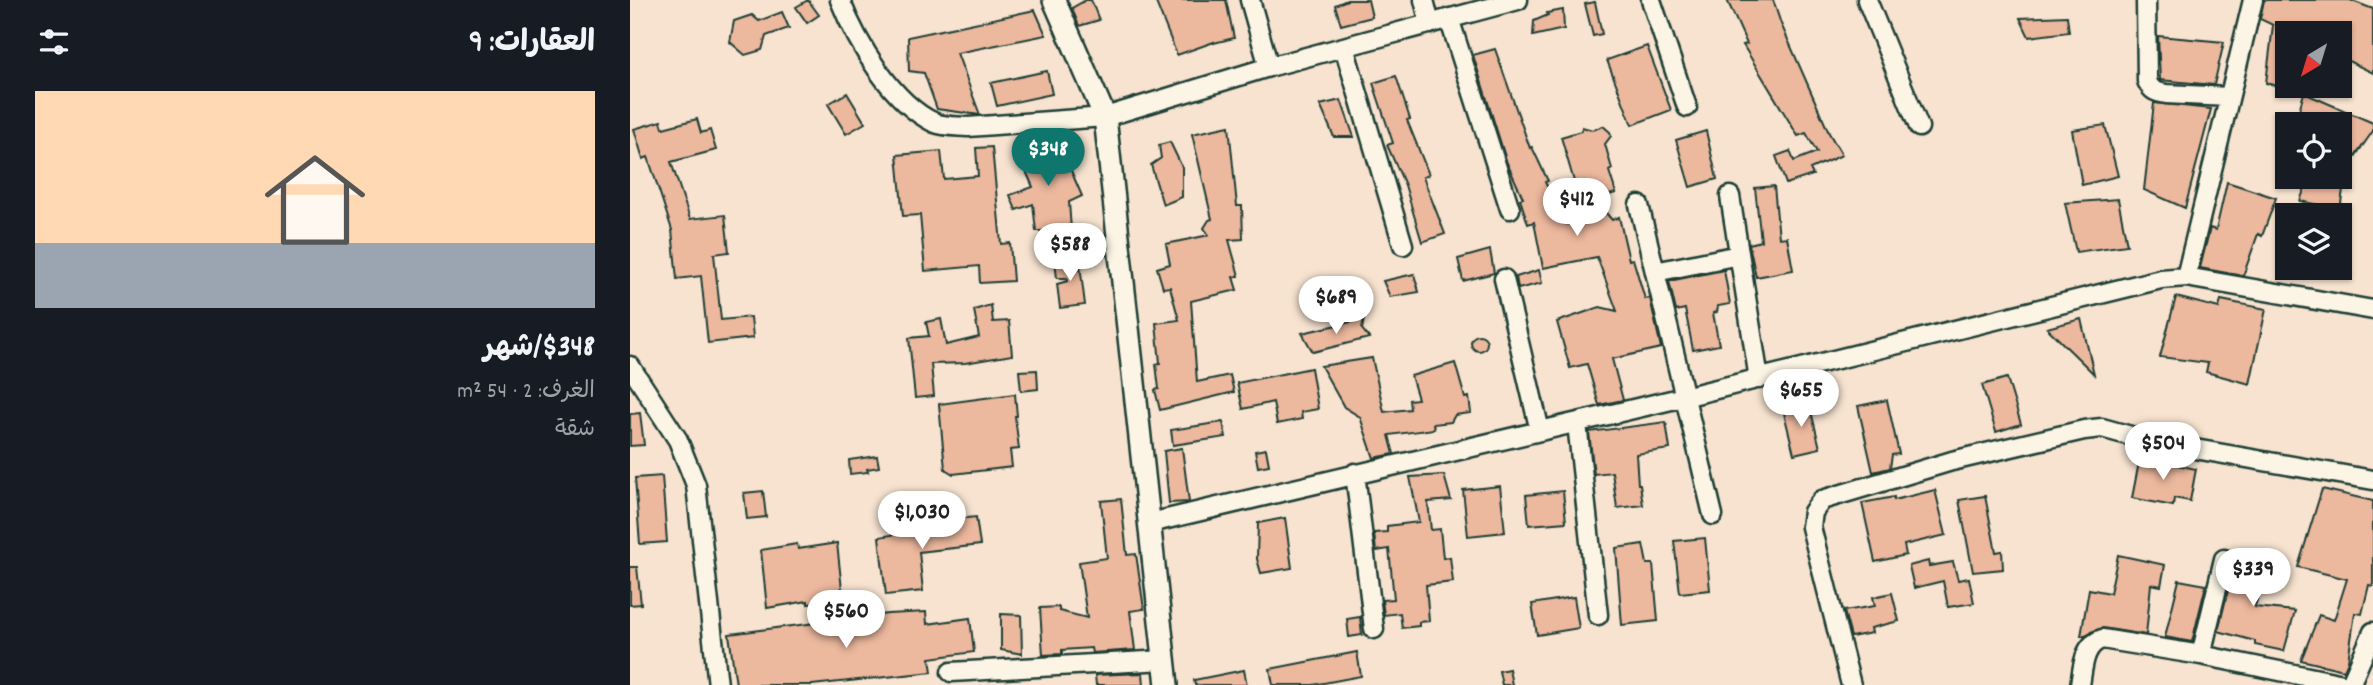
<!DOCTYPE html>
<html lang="ar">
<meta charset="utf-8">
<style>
:root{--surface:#171b24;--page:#20242c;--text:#f1f3f6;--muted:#9ea1a6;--line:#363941;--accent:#0f766e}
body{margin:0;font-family:Dekko,"Playpen Sans Arabic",sans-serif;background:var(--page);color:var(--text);direction:rtl;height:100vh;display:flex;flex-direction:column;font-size:26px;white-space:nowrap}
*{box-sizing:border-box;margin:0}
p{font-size:23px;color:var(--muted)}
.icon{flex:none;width:38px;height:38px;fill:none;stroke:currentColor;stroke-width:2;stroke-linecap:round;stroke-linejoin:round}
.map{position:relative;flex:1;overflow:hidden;direction:ltr}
.panel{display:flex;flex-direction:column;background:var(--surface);width:630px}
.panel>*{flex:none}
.needle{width:46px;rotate:218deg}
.buttons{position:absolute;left:1645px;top:21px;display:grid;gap:14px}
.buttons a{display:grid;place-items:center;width:77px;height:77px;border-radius:0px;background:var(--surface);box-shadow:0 2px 5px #0004;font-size:35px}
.price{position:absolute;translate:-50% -60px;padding:0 16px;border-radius:24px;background:#fff;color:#222;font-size:23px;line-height:46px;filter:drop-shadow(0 2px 4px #0008)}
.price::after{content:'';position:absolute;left:50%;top:42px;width:21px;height:16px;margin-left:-10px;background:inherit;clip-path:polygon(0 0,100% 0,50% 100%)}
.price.selected{background:var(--accent);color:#fff}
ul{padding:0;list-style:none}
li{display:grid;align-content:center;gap:14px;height:371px;padding:0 35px}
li+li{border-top:2px solid var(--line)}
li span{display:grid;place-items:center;height:217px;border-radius:0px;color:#555}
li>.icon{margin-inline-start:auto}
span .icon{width:126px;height:126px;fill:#fffc;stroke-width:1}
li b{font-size:30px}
h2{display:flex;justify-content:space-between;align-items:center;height:84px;padding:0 35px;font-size:30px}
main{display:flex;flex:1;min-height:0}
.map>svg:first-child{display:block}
.building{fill:#ecb89e;stroke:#1f3d34;stroke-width:2}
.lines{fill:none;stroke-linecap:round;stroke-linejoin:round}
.minor-casing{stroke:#1f3d34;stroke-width:23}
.major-casing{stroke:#1f3d34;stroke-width:26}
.minor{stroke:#fcf5e5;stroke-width:18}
.major{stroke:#fcf5e5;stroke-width:21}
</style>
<main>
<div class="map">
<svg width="1743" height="685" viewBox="0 0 1743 685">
<rect width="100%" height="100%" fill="#f7e3d0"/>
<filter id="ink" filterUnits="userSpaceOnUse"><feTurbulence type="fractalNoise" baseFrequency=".0143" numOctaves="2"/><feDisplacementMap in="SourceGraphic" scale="14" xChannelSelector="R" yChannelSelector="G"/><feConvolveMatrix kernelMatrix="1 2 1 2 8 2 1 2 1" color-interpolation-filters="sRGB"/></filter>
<g filter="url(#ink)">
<path class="building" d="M178,0L189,15L177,23L166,7Z
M456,0H461L469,20L449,26L442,8Z
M525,0H596L604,38L584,43V42L547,55Z
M717,0H738L742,17L711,25L705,5Z
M1097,0H1143L1151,24L1199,133L1212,155L1180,169L1183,175L1156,184L1146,156L1160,151L1164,161L1187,152L1176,133L1168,136L1113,45L1117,44Z
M1634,0H1720L1743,9V73L1710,57V33H1657V89L1636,83L1643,25L1630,19Z
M965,2L972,34L963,36L955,4Z
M405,10L416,35L327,53L350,115L307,109L294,73L279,71L278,37Z
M933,10L934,29L903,36L904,21L918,15L917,13Z
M152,12L159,28L136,36L132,50L115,55L100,42L104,21L122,15L129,21Z
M1437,16L1439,32L1399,37L1390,18Z
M1528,36L1594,42L1584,85L1530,80Z
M1017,46L1041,110L1002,125L977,60Z
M865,49L900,148L902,147L918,181L915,182L936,224L955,219L931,137L951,131L952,127L963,130L973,126L980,132L981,136L975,144L982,169L979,171L986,193L964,199L982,220L989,217L999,260L1003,259L1015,299L1020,298L1031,348L982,359L993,400L969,405L957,364L940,368L927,322L970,307L987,311L967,257L913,268L904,222L898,224L890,199L893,198L877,163L843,55Z
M417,71L422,94L367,106L361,83Z
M766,76L780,119L777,120L799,175L793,177L815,234L792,242L775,185L757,145L763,143L743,83Z
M217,93L235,123L216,134L198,104Z
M1674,93L1743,123V131L1724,158L1710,154V124H1665Z
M711,100L724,137H704L690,105Z
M1524,103L1581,109L1555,208L1514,190Z
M67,119L71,133L80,130L86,150L41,162L60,219L95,215L99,252L84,254L91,320L121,317L123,338L78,343L71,276L47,279L42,230L18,157L13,159L4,129L31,121L33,128Z
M1475,125L1488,176L1452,185L1442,130Z
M599,126L607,206H612L613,239L599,240L609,276L603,277L607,290L561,301L567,382L600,375L604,392L530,410L525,390L529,389L526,364L530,363L526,323L549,320L540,287L533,288L527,268L540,264L536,244L579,235L574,228L579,220L582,219L562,134Z
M1076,131L1087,179L1060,187L1046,140Z
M426,136L452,196L439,202L441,230L428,231L429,238L416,239L415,231H406L403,204L386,210L380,195L403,187L388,153Z
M540,142L552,167V197L533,205L521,165L531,158L529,145Z
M362,147L371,244L380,243L383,281L350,283L349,266L295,271L290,215L273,216L267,155L311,151L314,179L348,176L346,148Z
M1679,177H1715L1710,209L1670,201Z
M1597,182L1646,198L1632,236L1628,234L1613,276L1570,268L1580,228L1586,230Z
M1144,186L1149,238L1157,237L1163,270L1126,277L1119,244L1131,241L1125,188Z
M1488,199L1497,245L1446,252L1435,203Z
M860,250L864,273L833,281L828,259Z
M449,257L455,305L430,308L427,284L438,281L437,278H427L425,260Z
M909,270L912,283L888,289L886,277Z
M1094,270L1100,304L1088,306L1087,312L1083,313L1089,345L1063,350L1055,309L1046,311L1039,281Z
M784,274L789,292L760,297L753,281Z
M1546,297L1589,308L1591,300L1636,309L1620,384L1576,372L1578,363L1530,357Z
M361,305L363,322L379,321L382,355L335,363L301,364L304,396L285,398L279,338L299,336L296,322L311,319L316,345L349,337L344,310Z
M734,319L732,329L739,338L683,352L672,333Z
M1451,319L1464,374L1417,328Z
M841 343a8 8 0 1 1 16 0a8 8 0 1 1-16 0Z
M742,358L754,412L780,409L779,400L788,399L781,376L825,363L835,398L839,397L841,413L825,415L821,422L803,424L804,429L759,435L764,454L744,458L730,417L714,407L691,366Z
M681,368L688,409L671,412L672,419L647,424L643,402L613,409L607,383Z
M407,370L408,389L391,391L389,371Z
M1377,378L1391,424L1366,432L1352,385Z
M385,394L387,416H385L389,449L380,450L382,467L323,474L315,469L309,404Z
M1257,400L1269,454L1262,455L1260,468L1243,472L1228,406Z
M1179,403L1190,448L1164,454L1153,409Z
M10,413L14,445L0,446V414Z
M593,422L596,437L543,445L541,430Z
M1036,422L1040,449L1006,454L1008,484H1010L1013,505L987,508L982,472L964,474L959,432Z
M552,448L559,502L539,503L534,451Z
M636,449L639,465L628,467L625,451Z
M247,456L249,467L237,469L238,472L220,474L219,460Z
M1510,457L1566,469L1560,501L1544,498L1543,506L1502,498Z
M814,475L821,500L798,502L801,530L810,529L813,558L820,557L823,582L796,585L799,621L789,622V626L772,628L770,613L754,615L752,600L764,599L759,549L746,551L744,533L757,532V526L789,522L780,477Z
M32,476L37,542L10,544L5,478Z
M870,486L875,532L838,536L833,490Z
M1692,489L1743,501V586L1739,585L1732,614L1725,613L1718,661L1714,670L1671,660L1689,615L1704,620L1717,579L1668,567Z
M1305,490L1316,535L1274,545L1276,555L1245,562L1232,503L1264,497V500Z
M133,491L136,517L117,519L114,493Z
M933,491L936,522L899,525L896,495Z
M1355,496L1366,552L1372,551L1373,569L1343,572L1329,500Z
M491,499L497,555L506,554L514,609L500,611L505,650L462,653L461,648L432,650V654L413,655L410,608L429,607V611L457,618L449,562L477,558L471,501Z
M346,517L350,545L289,552L293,591L256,595L249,537L297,529V522Z
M655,518L662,568L631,573L627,559L628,523Z
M1075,538L1080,590L1050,593L1044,541Z
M207,543L213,599L178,604V601L137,608L131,550L167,544L168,549Z
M1013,544L1017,564H1023L1028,621L992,625L986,548Z
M1604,554L1637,563L1625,607L1665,611L1654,651L1625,645V641L1588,631L1605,562Z
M1488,555L1535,565L1531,586L1521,584L1516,635L1473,628L1461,632L1455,636H1451L1459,589L1480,593Z
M1298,561L1299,566L1323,562L1328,580L1339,578L1344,603L1318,607L1313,581L1284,588L1279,566Z
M0,567H7L11,604L0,605Z
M1549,580L1576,585L1562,642L1535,637Z
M1262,593L1269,621L1241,628L1242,633L1221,637L1214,611L1245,606L1243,597Z
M944,597L949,628L907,635L902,604Z
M296,612L297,624L340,618L344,652L300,658L302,672L182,685H106L99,634L258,614Z
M371,614L391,615L392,654L371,650Z
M730,617L732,635L719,637L717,619Z
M727,652L731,676L683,685H643L640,669Z
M879,669L882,685H872L869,671Z
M614,670L617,685H565L564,680Z
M513,673L514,685H466L465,675Z"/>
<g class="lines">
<g class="minor-casing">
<path id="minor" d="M210,0C227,43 262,103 305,123C315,127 327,126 338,127L475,117L639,67L888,0
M620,0L639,67
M794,0L800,24
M1021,0L1057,107
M1237,0L1289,127
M1516,0L1517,81C1521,91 1526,92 1536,94L1599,97
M819,18L880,209
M714,47L773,245
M1100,196L1129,379
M1009,205L1083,515
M1025,272L1109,255
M1556,277L1623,0
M874,279L910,431
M0,366L48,440L66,485L88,685
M947,423L968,615
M725,473L744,629
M520,523L1054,397L1531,279L1556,277L1743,310
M1571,655L1594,559
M321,672L535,660
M1221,685L1181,527L1183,512L1192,500L1322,461L1454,430L1472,428L1519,441L1743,480
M1450,685C1453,668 1453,645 1472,639L1571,655L1718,685
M1720,685L1743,632"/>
</g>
<g class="major-casing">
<path id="major" d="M424,0L475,117L537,685"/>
</g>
<use href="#minor" class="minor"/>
<use href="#major" class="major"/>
</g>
</g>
</svg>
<div class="buttons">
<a><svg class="needle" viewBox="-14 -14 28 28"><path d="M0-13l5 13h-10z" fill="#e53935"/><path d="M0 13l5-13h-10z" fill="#9ea1a6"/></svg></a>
<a><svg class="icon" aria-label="locate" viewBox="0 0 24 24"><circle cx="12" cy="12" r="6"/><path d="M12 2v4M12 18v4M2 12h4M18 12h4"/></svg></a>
<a><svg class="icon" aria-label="layers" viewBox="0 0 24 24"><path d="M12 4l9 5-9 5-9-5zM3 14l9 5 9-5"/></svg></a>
</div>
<b class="price selected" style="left:418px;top:188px">$348</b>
<b class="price" style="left:947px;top:238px">$412</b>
<b class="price" style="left:440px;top:283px">$588</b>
<b class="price" style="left:706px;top:336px">$689</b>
<b class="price" style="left:1171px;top:429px">$655</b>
<b class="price" style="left:1533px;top:482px">$504</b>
<b class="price" style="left:292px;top:551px">$1,030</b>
<b class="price" style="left:1623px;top:608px">$339</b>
<b class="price" style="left:216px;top:650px">$560</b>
</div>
<section class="panel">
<h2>العقارات: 9<svg class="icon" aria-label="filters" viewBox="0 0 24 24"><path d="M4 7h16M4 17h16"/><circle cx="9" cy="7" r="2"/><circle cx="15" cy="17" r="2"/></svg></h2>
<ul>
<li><span style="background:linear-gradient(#ffd9b3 70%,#9aa5b1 0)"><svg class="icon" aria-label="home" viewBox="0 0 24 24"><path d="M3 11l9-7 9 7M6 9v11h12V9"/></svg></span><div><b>$348/شهر</b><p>الغرف: 2 · 54 m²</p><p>شقة</p></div></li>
</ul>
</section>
</main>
